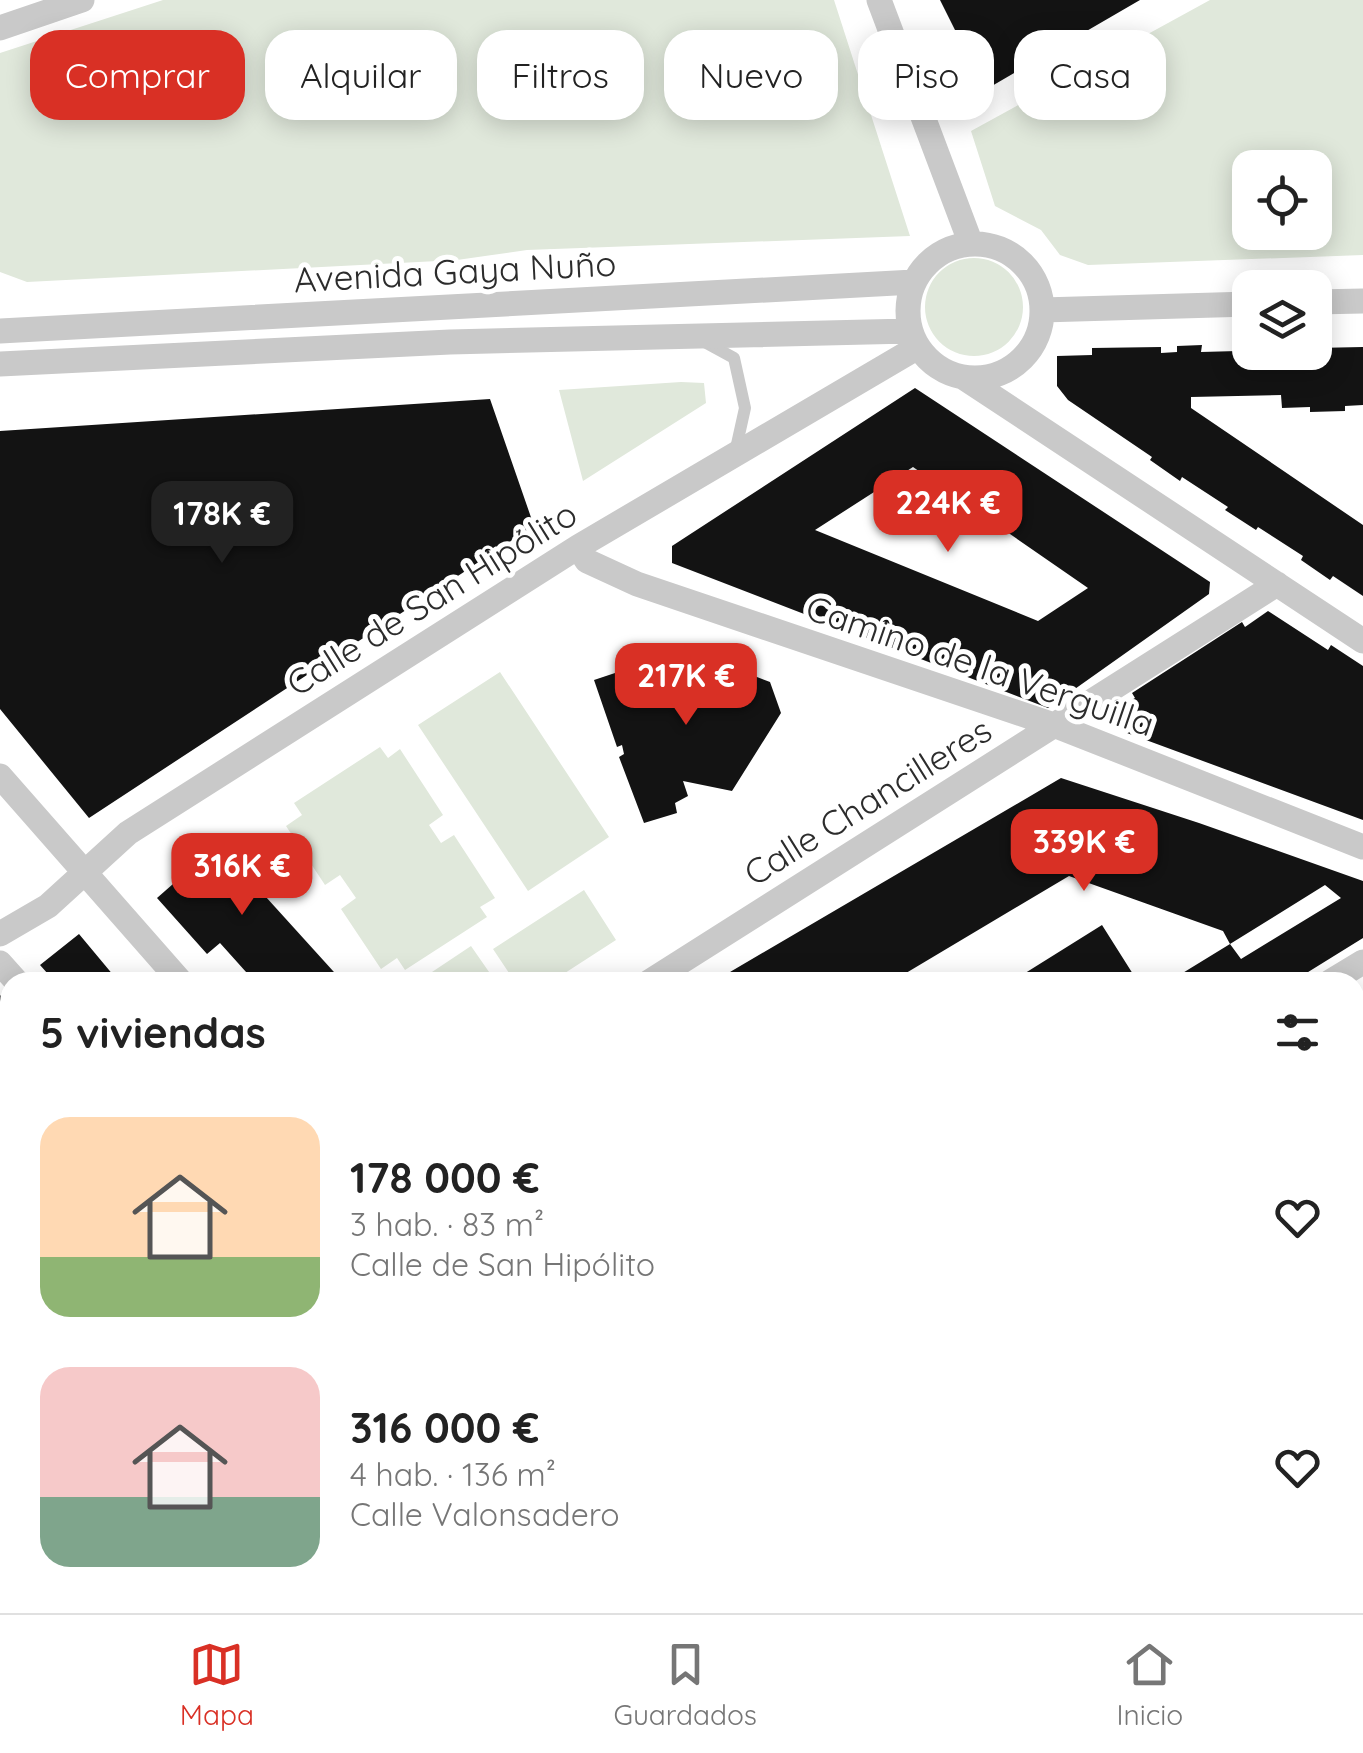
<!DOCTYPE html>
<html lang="es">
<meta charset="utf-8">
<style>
:root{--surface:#fff;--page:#f6f6f6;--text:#222;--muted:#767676;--line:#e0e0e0;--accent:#d93025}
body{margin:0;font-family:Quicksand,sans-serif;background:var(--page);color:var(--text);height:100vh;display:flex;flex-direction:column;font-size:38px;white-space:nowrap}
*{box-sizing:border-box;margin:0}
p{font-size:32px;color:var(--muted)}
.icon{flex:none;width:55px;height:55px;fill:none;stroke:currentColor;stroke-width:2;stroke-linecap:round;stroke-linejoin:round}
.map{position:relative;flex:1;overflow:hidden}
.side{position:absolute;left:0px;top:972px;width:1365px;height:642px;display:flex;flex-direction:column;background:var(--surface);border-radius:30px 30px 0 0;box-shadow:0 5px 25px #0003}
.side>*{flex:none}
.hud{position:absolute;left:30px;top:30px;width:1305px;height:90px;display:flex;gap:20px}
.buttons{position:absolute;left:1232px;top:150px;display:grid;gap:20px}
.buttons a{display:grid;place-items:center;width:100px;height:100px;border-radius:20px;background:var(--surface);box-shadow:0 5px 25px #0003;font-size:50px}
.price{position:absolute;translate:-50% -85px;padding:0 22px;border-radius:20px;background:var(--accent);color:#fff;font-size:32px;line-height:65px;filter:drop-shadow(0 2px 5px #0008)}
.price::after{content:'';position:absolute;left:50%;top:60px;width:30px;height:22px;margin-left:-15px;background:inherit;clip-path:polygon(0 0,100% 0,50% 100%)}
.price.on{background:#222;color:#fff}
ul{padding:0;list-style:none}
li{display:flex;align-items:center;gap:30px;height:250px;padding:0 40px}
li span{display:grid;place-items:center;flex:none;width:280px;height:200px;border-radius:30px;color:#555}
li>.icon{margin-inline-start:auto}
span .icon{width:120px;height:120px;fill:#fffc;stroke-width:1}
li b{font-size:42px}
h2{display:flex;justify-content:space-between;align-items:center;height:120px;padding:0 40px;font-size:42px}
.chip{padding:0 35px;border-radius:30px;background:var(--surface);box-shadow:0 5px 25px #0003;font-size:35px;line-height:90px}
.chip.on{background:var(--accent);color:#fff}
.dock{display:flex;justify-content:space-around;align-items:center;height:140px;border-top:2px solid var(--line);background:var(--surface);font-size:28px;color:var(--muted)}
.dock a{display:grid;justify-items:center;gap:5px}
.dock .on{color:var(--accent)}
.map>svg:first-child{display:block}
.green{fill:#e0e8db;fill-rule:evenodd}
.building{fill:#131313;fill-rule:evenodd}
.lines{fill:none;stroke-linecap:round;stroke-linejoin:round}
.lane{stroke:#c9c9c9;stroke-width:12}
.street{stroke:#c9c9c9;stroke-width:25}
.labels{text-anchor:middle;stroke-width:10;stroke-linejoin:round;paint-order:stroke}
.street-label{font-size:35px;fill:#2c2c2c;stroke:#fff}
</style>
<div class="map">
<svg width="1363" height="1613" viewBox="0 0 1363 1613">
<rect width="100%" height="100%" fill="#fff"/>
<path class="green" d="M163,0H834L910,236L527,250L457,260L27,282L0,272V53Z
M1210,0H1363V255L1088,265L1060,255L1041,230L995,206L971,131ZM1250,168H1315V232H1250Z
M925 307a49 49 0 1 1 98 0a49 49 0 1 1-98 0Z
M681,382L704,383L706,403L583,481L559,390Z
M500,672L609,837L528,891L418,725Z
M380,747L388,758L400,749L443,815L429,825L441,843L454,835L495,898L480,907L487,917L405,970L397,958L381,969L341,909L356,898L340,875L325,885L286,826L302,815L294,803Z
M584,890L616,940L551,982H515L493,949Z
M471,946L496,982H417Z"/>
<path class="building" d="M940,0H1140L985,90Z
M1238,344H1250V352H1315V348L1363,347V405L1345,406V411L1310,412V407L1282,408L1281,395L1191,397V408L1363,525V596L1333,576L1330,580L1301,560L1303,556L1258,527L1256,530L1225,510L1228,507L1182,477L1180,481L1150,460L1152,457L1068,400L1057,386V356L1092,355V348L1161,347V353L1177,352V346L1202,345L1201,352L1238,351Z
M915,388L1210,582L1209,594L1048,708L672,563V546ZM913,467L1088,588L1038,621L815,530Z
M490,399L534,526L89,818L0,709V431Z
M1268,611L1328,650L1331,645L1363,666V820L1127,733L1128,728L1116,723L1115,710L1135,698L1132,693L1242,622L1245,627Z
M688,650L770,682L781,713L732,791L683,781L688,796L675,803L677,813L644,823L619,757L624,754L622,745L617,747L594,680L630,668L633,677L647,672L654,687Z
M1061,778L1199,823L1363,881V938L1292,982H1168L1230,944L1223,931L1069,876L891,982H713ZM1325,885L1341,898L1241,959L1230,944Z
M230,834L268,875L256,886L343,982H255L220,943L207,954L157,898Z
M1102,925L1138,982H1011Z
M79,934L119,982H48L44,978L48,974L40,965Z
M0,995L10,1006V1095L0,1082Z
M1363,1028V1082L1355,1087V1033Z
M1363,1194V1357L1355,1360V1198Z
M0,1231L10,1243V1258L0,1266Z
M1355,1387L1363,1406V1493L1355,1496Z
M10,1413V1523L0,1507V1419Z
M60,1605H146L141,1610L144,1613H65Z
M194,1605H299L286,1613H199Z
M435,1605H535L542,1613H430L427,1610Z
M590,1605H718L727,1613H596Z
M816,1605H1112L1094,1613H824Z"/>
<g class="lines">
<path class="lane" d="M701,340L734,358L745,408L735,453"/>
<path class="street" d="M879,0L971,244
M0,28L82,0
M908 311a67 67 0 1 1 134 0a67 67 0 1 1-134 0Z
M1315,302L1363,301
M1042,310L1250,304
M0,331L914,282
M0,364L450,342L910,331
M963,377L1363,641
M578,547L587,561L637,584L1054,725L1363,847
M0,776L181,982
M0,934L48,906L128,833L578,547L918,347
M0,963L17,982
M649,982L1277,584
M1330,982L1363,962
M0,1136L10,1149
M0,1382L10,1376
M1355,1534L1363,1531
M0,1584L10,1602
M391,1605L397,1613
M768,1605L776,1613
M339,1613L351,1605
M1171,1613L1190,1605"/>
</g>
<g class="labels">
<g class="street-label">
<text transform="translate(455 272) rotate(-3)" y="12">Avenida Gaya Nuño</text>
<text transform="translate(432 599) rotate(-32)" y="12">Calle de San Hipólito</text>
<text transform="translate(980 666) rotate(19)" y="12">Camino de la Verguilla</text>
<text transform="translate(868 802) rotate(-32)" y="12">Calle Chancilleres</text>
</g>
</g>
</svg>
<div class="buttons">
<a><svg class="icon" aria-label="locate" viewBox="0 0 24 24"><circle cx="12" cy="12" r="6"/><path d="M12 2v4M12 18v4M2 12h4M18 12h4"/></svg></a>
<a><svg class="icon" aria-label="layers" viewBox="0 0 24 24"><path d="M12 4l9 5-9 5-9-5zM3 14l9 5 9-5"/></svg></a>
</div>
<b class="price" style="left:948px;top:555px">224K €</b>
<b class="price on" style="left:222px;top:566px">178K €</b>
<b class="price" style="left:686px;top:728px">217K €</b>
<b class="price" style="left:1084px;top:894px">339K €</b>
<b class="price" style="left:242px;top:918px">316K €</b>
<div class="hud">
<a class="chip on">Comprar</a>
<a class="chip">Alquilar</a>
<a class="chip">Filtros</a>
<a class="chip">Nuevo</a>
<a class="chip">Piso</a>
<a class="chip">Casa</a>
</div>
<section class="side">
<h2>5 viviendas<svg class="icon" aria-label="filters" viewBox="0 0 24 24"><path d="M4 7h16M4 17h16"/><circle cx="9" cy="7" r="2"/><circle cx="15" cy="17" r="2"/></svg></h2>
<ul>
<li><span style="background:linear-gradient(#ffd9b3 70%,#8fb573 0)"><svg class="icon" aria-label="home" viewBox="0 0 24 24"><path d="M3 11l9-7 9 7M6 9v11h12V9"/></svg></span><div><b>178 000 €</b><p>3 hab. · 83 m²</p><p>Calle de San Hipólito</p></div><svg class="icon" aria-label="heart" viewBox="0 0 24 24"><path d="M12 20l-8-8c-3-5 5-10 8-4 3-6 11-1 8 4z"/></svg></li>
<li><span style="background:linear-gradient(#f6c9c9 65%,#7fa58c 0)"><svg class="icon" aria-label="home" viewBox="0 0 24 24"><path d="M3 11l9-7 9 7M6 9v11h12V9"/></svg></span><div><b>316 000 €</b><p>4 hab. · 136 m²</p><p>Calle Valonsadero</p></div><svg class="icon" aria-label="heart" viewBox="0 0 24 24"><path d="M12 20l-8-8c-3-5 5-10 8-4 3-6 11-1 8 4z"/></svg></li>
</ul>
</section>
</div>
<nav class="dock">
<a class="on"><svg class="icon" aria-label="map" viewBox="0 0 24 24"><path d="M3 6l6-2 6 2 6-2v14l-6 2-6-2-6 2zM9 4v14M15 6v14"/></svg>Mapa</a>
<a><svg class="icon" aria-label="saved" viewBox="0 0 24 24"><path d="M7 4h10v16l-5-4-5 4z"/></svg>Guardados</a>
<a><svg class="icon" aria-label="home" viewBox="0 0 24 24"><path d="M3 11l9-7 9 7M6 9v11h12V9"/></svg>Inicio</a>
</nav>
